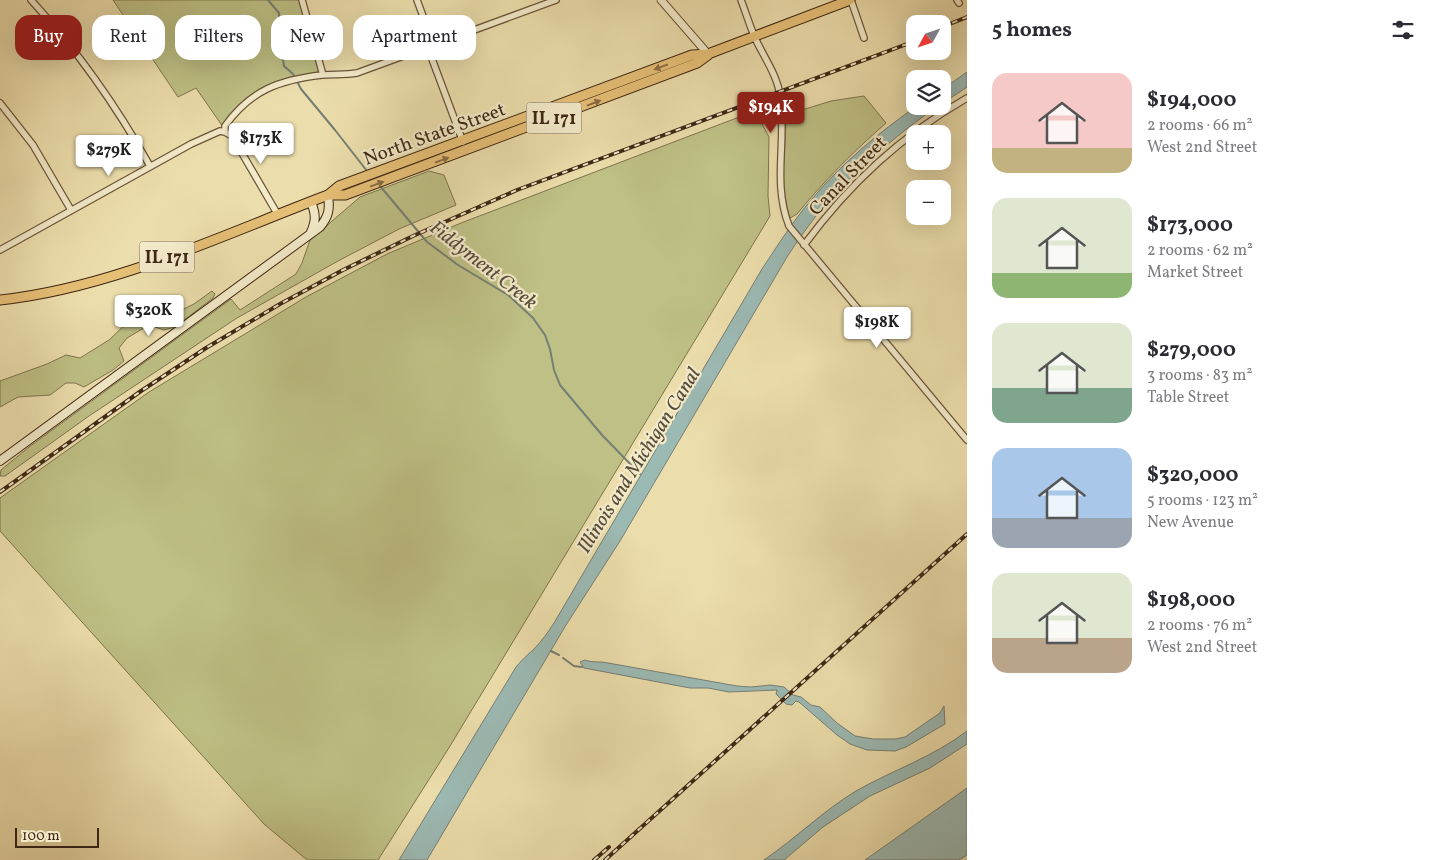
<!DOCTYPE html>
<meta charset="utf-8">
<style>
:root{--surface:#fff;--page:#f2f2f3;--text:#2b2b33;--muted:#7c7c81;--accent:#8f2418}
body{margin:0;font-family:Vollkorn,serif;background:var(--page);color:var(--text);height:100vh;display:flex;flex-direction:column;font-size:19px;white-space:nowrap}
*{box-sizing:border-box;margin:0}
p{font-size:16px;color:var(--muted)}
.icon{flex:none;width:28px;height:28px;fill:none;stroke:currentColor;stroke-width:2;stroke-linecap:round;stroke-linejoin:round}
.map{position:relative;flex:1;overflow:hidden}
.sheet{display:flex;flex-direction:column;background:var(--surface);width:475px}
.sheet>*{flex:none}
.top-card{position:absolute;left:15px;top:15px;width:475px;height:45px;display:flex;gap:10px}
.needle{width:32px;rotate:230deg}
.buttons{position:absolute;left:906px;top:15px;display:grid;gap:10px}
.buttons a{display:grid;place-items:center;width:45px;height:45px;border-radius:10px;background:var(--surface);box-shadow:0 5px 20px #0002;font-size:25px}
.scale{position:absolute;left:15px;bottom:12px;width:84px;box-sizing:border-box;padding-left:5px;border:2px solid #3e2714;border-top:0;font-size:14px;line-height:18px;white-space:nowrap;color:#3e2714;-webkit-text-stroke:4px #f3eac9;paint-order:stroke}
.price{position:absolute;translate:-50% -42px;padding:0 11px;border-radius:5px;background:#fff;color:#222;font-size:16px;line-height:32px;filter:drop-shadow(0 1px 2px #0008)}
.price::after{content:'';position:absolute;left:50%;top:30px;width:15px;height:11px;margin-left:-8px;background:inherit;clip-path:polygon(0 0,100% 0,50% 100%)}
.price.active{background:var(--accent);color:#fff}
ul{padding:0;list-style:none}
li{display:flex;align-items:center;gap:15px;height:125px;padding:0 25px}
li span{display:grid;place-items:center;flex:none;width:140px;height:100px;border-radius:15px;color:#555}
li>.icon{margin-inline-start:auto}
span .icon{width:60px;height:60px;fill:#fffc;stroke-width:1}
li b{font-size:21px}
h2{display:flex;justify-content:space-between;align-items:center;height:60px;padding:0 25px;font-size:21px}
.pill{padding:0 18px;border-radius:15px;background:var(--surface);box-shadow:0 5px 20px #0002;font-size:18px;line-height:45px}
.pill.active{background:var(--accent);color:#fff}
main{display:flex;flex:1;min-height:0}
.map>svg:first-child{display:block}
.green{fill:#bec085;stroke:#7e744c}
.water{fill:#9cbab4;stroke:#767f74}
.lines{fill:none;stroke-linecap:round;stroke-linejoin:round}
.stream{stroke:#767f74;stroke-width:2}
.minor-casing{stroke:#6a553a;stroke-width:8}
.tertiary-casing{stroke:#6a553a;stroke-width:9}
.secondary-casing{stroke:#3e2714;stroke-width:10}
.primary-casing{stroke:#3e2714;stroke-width:11}
.minor{stroke:#f3eac9;stroke-width:5.5}
.tertiary{stroke:#f3eac9;stroke-width:7}
.secondary{stroke:#f3eac9;stroke-width:8}
.primary{stroke:#e6bf76;stroke-width:9}
.rail-casing{stroke:#3e2714;stroke-width:4}
.rail{stroke:#f3eac9;stroke-width:2;stroke-dasharray:5.5;stroke-linecap:butt}
.oneway{fill:#8a6b40}
.labels{text-anchor:middle;stroke-width:4.5;stroke-linejoin:round;paint-order:stroke}
.shield{fill:#f3eac9;stroke:#74624a;stroke-width:1}
.shield-label{font-size:18px;font-weight:bold;fill:#3e2714}
.street-label{font-size:19px;fill:#3e2714;stroke:#f3eac9}
.water-label{font-size:20px;font-style:italic;fill:#564c3c;stroke:#f3eac9}
</style>
<main>
<div class="map">
<svg width="967" height="860" viewBox="0 0 967 860">
<rect width="100%" height="100%" fill="#ecdeac"/>
<filter id="stains"><feTurbulence type="fractalNoise" baseFrequency=".004" numOctaves="4"/><feColorMatrix values="0 0 0 0 .2 0 0 0 0 .09 0 0 0 0 .02 0 0 0 .5 -.17"/></filter>
<radialGradient id="worn" r=".72"><stop offset=".6" stop-color="#630" stop-opacity="0"/><stop offset="1" stop-color="#630" stop-opacity=".3"/></radialGradient>
<path class="green" d="M113,0H300L320,72C300,77 279,80 260,89C244,97 233,114 223,127L196,88L178,97Z
M864,96L886,123C853,152 824,181 797,214L790,218C778,185 786,149 786,115L831,101Z
M755,111L769,137L768,196L770,216L447,751L378,860H307L264,824L0,531V498L149,392L306,297L387,254L461,223Z
M429,171L444,175L456,205L399,229L338,261L237,318L89,416L5,476H0L1,470L29,447L231,299L240,310L296,274L302,263L310,240L360,197Z
M212,291L215,294L213,298L175,327L164,330L149,325L127,338L119,348L124,361L113,370L84,387L75,383H66L50,395L18,397L0,407V381L47,364L66,355L80,358L109,340L127,323L145,314L157,311L171,315L194,304Z"/>
<path class="water" d="M967,72V87L943,103V89Z
M917,106H938C897,134 846,178 816,216C806,229 796,243 787,257L620,541L566,625L427,860H399L516,667C522,660 527,655 534,649C542,641 548,632 554,623L762,269C778,245 793,221 811,200C841,164 878,133 917,106Z
M585,660C593,663 600,661 608,663L737,686L751,687L770,685L784,687L793,695L801,697L811,705L820,707L837,723L855,736L873,739H895L905,737L940,713L944,706L945,724L906,747L895,751L867,750L850,744L837,735L799,702L796,701L792,705L786,704L776,694L777,690L729,692L708,688H690L584,668L580,662Z
M967,731V744L930,768L870,796L823,827L784,860H764C796,838 823,811 856,791C893,770 933,757 967,731Z
M967,788V855L959,860H865Z"/>
<g class="lines">
<path class="stream" d="M268,0L279,13V33L284,66L293,74L301,89L335,130L367,171
M380,186L427,242L458,265L508,295L533,318L545,335L550,349L554,370L560,385L602,435L640,474
M551,651L559,655
M563,658L574,666L582,667"/>
<g class="minor-casing">
<path id="minor" d="M31,0C76,49 117,107 150,166
M302,0L323,75
M417,0L434,46L432,59L463,142
M741,0C746,13 750,27 756,40C764,57 778,77 780,96C787,141 772,182 789,226L967,440
M851,0L864,38
M957,0L959,3
M0,103L33,145L71,210
M225,132V126C251,90 279,80 322,75C334,74 345,75 357,73L556,0
M225,132L232,136L278,215
M804,245C850,183 901,136 967,98
M0,250L191,144L220,131L225,132"/>
</g>
<g class="tertiary-casing">
<path id="tertiary" d="M661,0L708,54"/>
</g>
<g class="secondary-casing">
<path id="secondary" d="M311,232C316,221 316,214 311,202
M0,461L320,227C329,216 330,209 328,195"/>
</g>
<g class="primary-casing">
<path id="primary" d="M328,195H345L697,63L708,55
M0,300C113,288 222,235 328,195L339,186L692,55L708,54L850,0"/>
</g>
<use href="#minor" class="minor"/>
<use href="#tertiary" class="tertiary"/>
<use href="#secondary" class="secondary"/>
<use href="#primary" class="primary"/>
<g class="rail-casing">
<path id="rail" d="M942,27L967,17
M0,492L141,391L206,348L280,304L343,270L413,236L517,190L915,41
M594,860L609,847
M605,860L967,534"/>
</g>
<use href="#rail" class="rail"/>
</g>
<defs><path id="oneway-solid" d="M-6-.8H1V-3.2L6.5 0L1 3.2V.8H-6Z" transform="scale(1.25)"/></defs>
<g class="oneway">
<use href="#oneway-solid" transform="translate(661 67) rotate(160)"/>
<use href="#oneway-solid" transform="translate(594 103) rotate(-21)"/>
<use href="#oneway-solid" transform="translate(442 160) rotate(-20)"/>
<use href="#oneway-solid" transform="translate(377 184) rotate(-20)"/>
</g>
<g class="labels">
<g class="shield">
<rect x="526.5" y="102.5" width="55" height="31" rx="4"/>
<rect x="139.5" y="241.5" width="55" height="31" rx="4"/>
</g>
<g class="shield-label">
<text x="554" y="124">IL 171</text>
<text x="167" y="263">IL 171</text>
</g>
<g class="street-label">
<text transform="translate(434 133) rotate(-20)" y="7">North State Street</text>
<text transform="translate(847 175) rotate(-46)" y="7">Canal Street</text>
</g>
<g class="water-label">
<text transform="translate(484 264) rotate(38)" y="7">Fiddyment Creek</text>
<text transform="translate(638 460) rotate(-58)" y="7">Illinois and Michigan Canal</text>
</g>
</g>
<rect width="100%" height="100%" filter="url(#stains)"/>
<rect width="100%" height="100%" fill="url(#worn)"/>
</svg>
<div class="buttons">
<a><svg class="needle" viewBox="-14 -14 28 28"><path d="M0-13l5 13h-10z" fill="#e53935"/><path d="M0 13l5-13h-10z" fill="#7c7c81"/></svg></a>
<a><svg class="icon" aria-label="layers" viewBox="0 0 24 24"><path d="M12 4l9 5-9 5-9-5zM3 14l9 5 9-5"/></svg></a>
<a>+</a>
<a>−</a>
</div>
<div class="scale">100 m</div>
<b class="price active" style="left:771px;top:134px">$194K</b>
<b class="price" style="left:261px;top:165px">$173K</b>
<b class="price" style="left:109px;top:177px">$279K</b>
<b class="price" style="left:149px;top:337px">$320K</b>
<b class="price" style="left:877px;top:349px">$198K</b>
<div class="top-card">
<a class="pill active">Buy</a>
<a class="pill">Rent</a>
<a class="pill">Filters</a>
<a class="pill">New</a>
<a class="pill">Apartment</a>
</div>
</div>
<section class="sheet">
<h2>5 homes<svg class="icon" aria-label="filters" viewBox="0 0 24 24"><path d="M4 7h16M4 17h16"/><circle cx="9" cy="7" r="2"/><circle cx="15" cy="17" r="2"/></svg></h2>
<ul>
<li><span style="background:linear-gradient(#f6c9c9 75%,#c2b280 0)"><svg class="icon" aria-label="home" viewBox="0 0 24 24"><path d="M3 11l9-7 9 7M6 9v11h12V9"/></svg></span><div><b>$194,000</b><p>2 rooms · 66 m²</p><p>West 2nd Street</p></div></li>
<li><span style="background:linear-gradient(#dfe7d0 75%,#8fb573 0)"><svg class="icon" aria-label="home" viewBox="0 0 24 24"><path d="M3 11l9-7 9 7M6 9v11h12V9"/></svg></span><div><b>$173,000</b><p>2 rooms · 62 m²</p><p>Market Street</p></div></li>
<li><span style="background:linear-gradient(#dfe7d0 65%,#7fa58c 0)"><svg class="icon" aria-label="home" viewBox="0 0 24 24"><path d="M3 11l9-7 9 7M6 9v11h12V9"/></svg></span><div><b>$279,000</b><p>3 rooms · 83 m²</p><p>Table Street</p></div></li>
<li><span style="background:linear-gradient(#a9c7e8 70%,#9aa5b1 0)"><svg class="icon" aria-label="home" viewBox="0 0 24 24"><path d="M3 11l9-7 9 7M6 9v11h12V9"/></svg></span><div><b>$320,000</b><p>5 rooms · 123 m²</p><p>New Avenue</p></div></li>
<li><span style="background:linear-gradient(#dfe7d0 65%,#b9a48a 0)"><svg class="icon" aria-label="home" viewBox="0 0 24 24"><path d="M3 11l9-7 9 7M6 9v11h12V9"/></svg></span><div><b>$198,000</b><p>2 rooms · 76 m²</p><p>West 2nd Street</p></div></li>
</ul>
</section>
</main>
